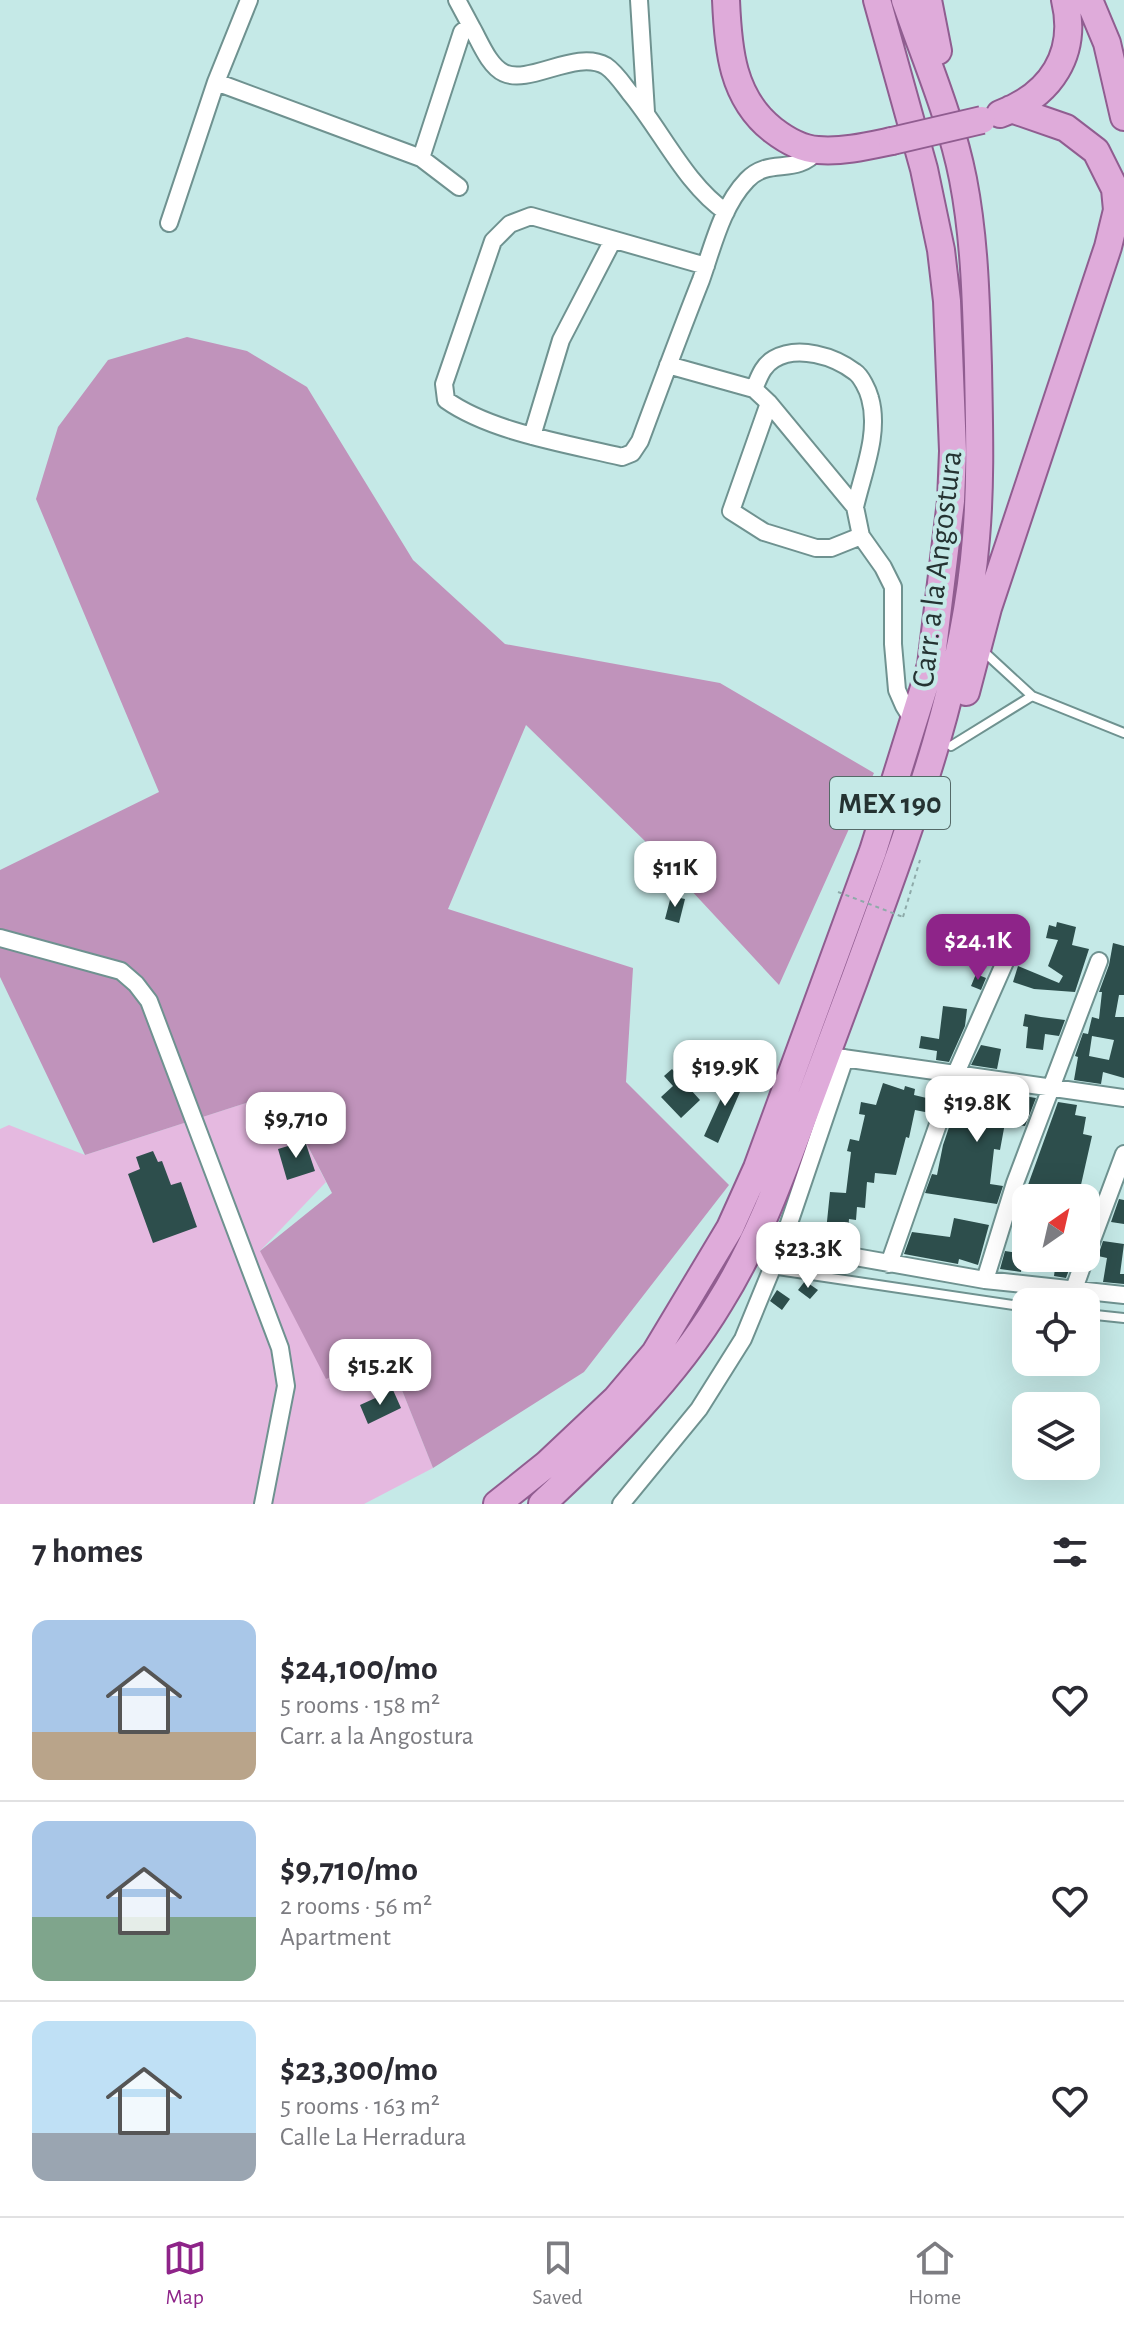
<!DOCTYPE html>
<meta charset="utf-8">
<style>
:root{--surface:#fff;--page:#f2f2f3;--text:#2b2b33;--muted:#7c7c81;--line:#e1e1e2;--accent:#8e2489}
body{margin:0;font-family:"Alegreya Sans",sans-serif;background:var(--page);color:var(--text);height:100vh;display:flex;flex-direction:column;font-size:30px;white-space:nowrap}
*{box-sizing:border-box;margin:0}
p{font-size:26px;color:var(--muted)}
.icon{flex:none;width:44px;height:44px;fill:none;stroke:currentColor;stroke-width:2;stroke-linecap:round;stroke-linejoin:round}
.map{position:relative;height:1504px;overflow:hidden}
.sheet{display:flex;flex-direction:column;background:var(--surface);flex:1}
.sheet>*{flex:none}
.needle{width:52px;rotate:34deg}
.buttons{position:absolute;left:1012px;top:1184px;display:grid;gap:16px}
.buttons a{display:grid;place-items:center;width:88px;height:88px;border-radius:16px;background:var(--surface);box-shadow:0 8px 32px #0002;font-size:40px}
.price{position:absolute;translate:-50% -68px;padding:0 18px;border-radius:16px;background:#fff;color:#222;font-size:26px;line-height:52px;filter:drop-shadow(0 2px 4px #0008)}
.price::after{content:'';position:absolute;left:50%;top:48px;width:24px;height:18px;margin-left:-12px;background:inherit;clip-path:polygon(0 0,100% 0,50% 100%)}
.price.on{background:var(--accent);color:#fff}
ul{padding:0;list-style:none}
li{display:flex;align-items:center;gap:24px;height:200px;padding:0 32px}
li+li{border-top:2px solid var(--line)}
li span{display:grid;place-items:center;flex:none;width:224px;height:160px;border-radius:16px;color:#555}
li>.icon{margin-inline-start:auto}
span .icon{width:96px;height:96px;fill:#fffc;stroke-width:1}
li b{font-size:34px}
h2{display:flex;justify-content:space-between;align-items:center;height:96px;padding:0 32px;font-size:34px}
.dock{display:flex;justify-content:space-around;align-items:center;height:112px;border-top:2px solid var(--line);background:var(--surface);font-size:22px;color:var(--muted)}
.dock a{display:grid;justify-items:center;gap:4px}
.dock .on{color:var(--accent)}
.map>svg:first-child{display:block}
.green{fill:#e5b9e0}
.forest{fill:#c093bb}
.building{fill:#2d4e4c;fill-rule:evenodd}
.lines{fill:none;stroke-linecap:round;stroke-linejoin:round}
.lane-casing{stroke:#6f9290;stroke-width:12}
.street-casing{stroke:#6f9290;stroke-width:20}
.primary-casing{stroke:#905d90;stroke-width:30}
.path{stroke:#8eaaa9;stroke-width:2;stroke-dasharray:4 4;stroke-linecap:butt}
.lane{stroke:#fff;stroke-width:8}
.street{stroke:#fff;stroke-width:16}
.primary{stroke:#dfabda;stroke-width:26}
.primary-bridge-casing{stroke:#905d90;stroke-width:30;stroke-linecap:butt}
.path-bridge{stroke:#8eaaa9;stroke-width:2;stroke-dasharray:4 4;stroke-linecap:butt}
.primary-bridge{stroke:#dfabda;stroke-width:26}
.labels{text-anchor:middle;stroke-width:8;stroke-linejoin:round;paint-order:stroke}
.shield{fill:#c5e9e7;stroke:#556a68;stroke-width:2}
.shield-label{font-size:30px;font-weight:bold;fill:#253332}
.street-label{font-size:32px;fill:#253332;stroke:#c5e9e7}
</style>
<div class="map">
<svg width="1124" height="1504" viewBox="0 0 1124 1504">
<rect width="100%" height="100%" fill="#c5e9e7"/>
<path class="green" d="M280,1092L326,1182L260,1251L388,1355L433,1468L364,1504H0V1129L9,1125L85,1155Z"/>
<path class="forest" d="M187,337L247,351L307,387L413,560L505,644L720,683L874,773L779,985L649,845L526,725L448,909L633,968L626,1082L729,1185L584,1372L433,1468L388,1355L326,1379L260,1251L332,1193L280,1092L85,1155L0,977V870L159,792L36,499L58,427L108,360Z"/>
<path class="building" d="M671,896L685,899L679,923L665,919Z
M1057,922L1076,927L1072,945L1089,949L1075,992L1034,989L1013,982L1018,966L1059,983L1063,976L1048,966L1058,940L1046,938L1049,925L1056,927Z
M1113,943L1124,946V995H1119L1115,1017H1124V1078L1103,1072L1101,1084L1074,1080L1078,1057L1075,1056L1083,1033L1088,1034L1092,1017L1099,1019L1102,992H1099L1109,965ZM1092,1036L1114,1040L1109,1060L1089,1056Z
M976,974L986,978L981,990L971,986Z
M943,1006L967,1009L965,1026L949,1062L936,1060L937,1051L919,1048L921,1036L939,1039Z
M1025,1014L1041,1017L1065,1020L1059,1036L1045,1034L1043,1050L1026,1048L1028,1027L1023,1026Z
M708,1044L723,1050L716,1065L731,1072L718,1084L681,1067L692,1053L701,1060Z
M981,1045L1001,1049L997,1069L971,1065Z
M672,1069L700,1100L681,1118L661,1097L673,1086L664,1076Z
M733,1072L746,1078L718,1143L704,1136Z
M883,1083L904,1090L905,1086L915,1089L914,1095L935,1100L930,1113L915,1110L909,1138L906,1137L896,1175L875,1173L874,1183L867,1182L865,1208L857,1207L856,1220L849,1219L847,1244L825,1241L830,1192L846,1193L851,1152L847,1151L850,1139L859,1141L865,1115L859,1114L861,1102L876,1105Z
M963,1086L1036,1098L1025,1126L1005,1123L1000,1150L994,1149L990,1184L1003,1186L997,1204L925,1193L932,1174L937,1175L943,1145Z
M1058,1102L1077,1105L1075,1115L1086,1117L1083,1134L1092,1136L1078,1198H1026V1231L1012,1229Z
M305,1141L315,1171L287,1180L278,1149Z
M153,1151L158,1162L162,1161L171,1185L181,1182L197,1227L153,1243L128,1174L140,1169L136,1157Z
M1119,1199L1124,1200V1224L1111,1222Z
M954,1218L989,1225L978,1265L959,1259L958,1264L904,1254L912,1232L950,1237Z
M1103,1241L1124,1244L1120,1274H1124V1284L1103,1282L1107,1258L1098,1256Z
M1005,1251L1024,1254L1021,1272L1000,1269Z
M1056,1260L1072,1262L1066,1278L1054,1276Z
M805,1281L818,1290L810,1299L798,1290Z
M777,1290L790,1299L782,1310L770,1301Z
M393,1390L401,1408L368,1424L360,1405Z"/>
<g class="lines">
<g class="lane-casing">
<path id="lane" d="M982,650L1032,696L1124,733
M951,746L1032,696
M771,1269L1026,1307
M1086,1314L1124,1318"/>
</g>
<g class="street-casing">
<path id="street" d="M457,0L472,28
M639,0L646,112
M216,82L421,158L459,187
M421,158L462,32L467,28H472C480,42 489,66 504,73C530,85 576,49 606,66C615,72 623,84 630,93C661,130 686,185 726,212
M169,223L216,82L249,0
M706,266L531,216L510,224L493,241L444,384L446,400C491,432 568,444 622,457L632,453L640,441C660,387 680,333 701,280C713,246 722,206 747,180C770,156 795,177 818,150
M668,365L754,389L769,403L855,507L861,536L883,567L893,587V644L897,690L904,706L914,722
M754,389C759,378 762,366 774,359C798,345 834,356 855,372C861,376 868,390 870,398C880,433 863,472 855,507
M769,403L731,511L764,532L816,548H831L861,536
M532,436L561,340L613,240
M0,938L121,971L136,984L149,1001L280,1348L286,1386L263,1504
M836,1057L1124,1098
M782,1244L985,1280L1124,1295
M1086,1256L1124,1154
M889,1264L956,1073L1005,962
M985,1280L1015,1183L1099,961
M1074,1289L1085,1258
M621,1504L699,1409L743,1339L782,1244L845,1058"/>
</g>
<g class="primary-casing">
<path id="primary" d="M726,0C728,49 732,98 773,130C786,140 801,149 818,150C843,152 868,146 892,141
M928,0L938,51
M1089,0L1107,43L1124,117
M1000,114C1051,95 1078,54 1065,0
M966,692L988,608L1108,247L1117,210L1115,189L1096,151L1066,128L1011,109
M497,1504L547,1464L616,1399L655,1353L730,1228L757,1168L873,851L931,665L951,501L953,451L947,301L941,250L924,169L877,0
M542,1504C607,1443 674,1379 720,1302C755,1246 778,1185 801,1123C819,1075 837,1027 855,978C907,835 964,690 976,538C981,481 979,423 978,366C976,303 975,241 963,179C951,118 925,58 905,0"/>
</g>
<path class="path" d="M903,917L920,860"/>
<use href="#lane" class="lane"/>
<use href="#street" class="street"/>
<use href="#primary" class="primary"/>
<g class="primary-bridge-casing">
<path id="primary-bridge" d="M892,141L982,120"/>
</g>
<path class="path-bridge" d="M838,892L903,917"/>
<use href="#primary-bridge" class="primary-bridge"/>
</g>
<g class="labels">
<rect class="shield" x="830" y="777" width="120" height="52" rx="6"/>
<g class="shield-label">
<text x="890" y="813">MEX 190</text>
</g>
<g class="street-label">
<text transform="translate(936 569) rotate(-83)" y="11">Carr. a la Angostura</text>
</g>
</g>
</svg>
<div class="buttons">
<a><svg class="needle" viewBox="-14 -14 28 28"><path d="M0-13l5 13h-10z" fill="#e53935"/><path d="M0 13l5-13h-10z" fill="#7c7c81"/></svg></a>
<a><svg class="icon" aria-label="locate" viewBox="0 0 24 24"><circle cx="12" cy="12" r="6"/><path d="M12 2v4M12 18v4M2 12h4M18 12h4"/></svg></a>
<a><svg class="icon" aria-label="layers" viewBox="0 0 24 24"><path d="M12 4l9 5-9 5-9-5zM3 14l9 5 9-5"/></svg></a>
</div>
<b class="price" style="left:675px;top:909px">$11K</b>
<b class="price on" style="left:978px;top:982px">$24.1K</b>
<b class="price" style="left:725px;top:1108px">$19.9K</b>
<b class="price" style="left:977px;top:1144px">$19.8K</b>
<b class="price" style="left:296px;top:1160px">$9,710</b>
<b class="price" style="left:808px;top:1290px">$23.3K</b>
<b class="price" style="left:380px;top:1407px">$15.2K</b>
</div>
<section class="sheet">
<h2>7 homes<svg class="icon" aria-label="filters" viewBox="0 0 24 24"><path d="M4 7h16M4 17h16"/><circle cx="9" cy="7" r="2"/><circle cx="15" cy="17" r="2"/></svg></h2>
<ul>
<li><span style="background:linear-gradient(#a9c7e8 70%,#b9a48a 0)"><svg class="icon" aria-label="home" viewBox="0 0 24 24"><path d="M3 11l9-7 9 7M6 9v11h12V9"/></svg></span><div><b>$24,100/mo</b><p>5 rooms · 158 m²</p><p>Carr. a la Angostura</p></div><svg class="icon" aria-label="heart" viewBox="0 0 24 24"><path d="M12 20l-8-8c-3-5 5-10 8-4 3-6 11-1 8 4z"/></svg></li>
<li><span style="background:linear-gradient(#a9c7e8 60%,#7fa58c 0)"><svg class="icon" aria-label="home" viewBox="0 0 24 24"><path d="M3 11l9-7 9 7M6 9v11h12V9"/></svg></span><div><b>$9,710/mo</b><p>2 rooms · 56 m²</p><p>Apartment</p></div><svg class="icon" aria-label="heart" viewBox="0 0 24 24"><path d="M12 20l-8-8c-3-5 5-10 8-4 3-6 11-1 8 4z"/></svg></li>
<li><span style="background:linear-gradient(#bfe0f5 70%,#9aa5b1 0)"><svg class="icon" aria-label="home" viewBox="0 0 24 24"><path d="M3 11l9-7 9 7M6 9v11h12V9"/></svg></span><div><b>$23,300/mo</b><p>5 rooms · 163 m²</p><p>Calle La Herradura</p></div><svg class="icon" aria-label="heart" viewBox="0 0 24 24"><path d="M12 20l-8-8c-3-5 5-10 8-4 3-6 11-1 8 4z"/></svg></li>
</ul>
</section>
<nav class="dock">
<a class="on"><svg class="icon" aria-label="map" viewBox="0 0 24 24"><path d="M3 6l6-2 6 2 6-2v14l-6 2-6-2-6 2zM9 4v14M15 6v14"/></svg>Map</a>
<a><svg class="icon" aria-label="saved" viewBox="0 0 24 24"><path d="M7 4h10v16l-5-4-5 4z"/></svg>Saved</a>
<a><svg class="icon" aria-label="home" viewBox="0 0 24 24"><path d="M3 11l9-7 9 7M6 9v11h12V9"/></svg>Home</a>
</nav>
